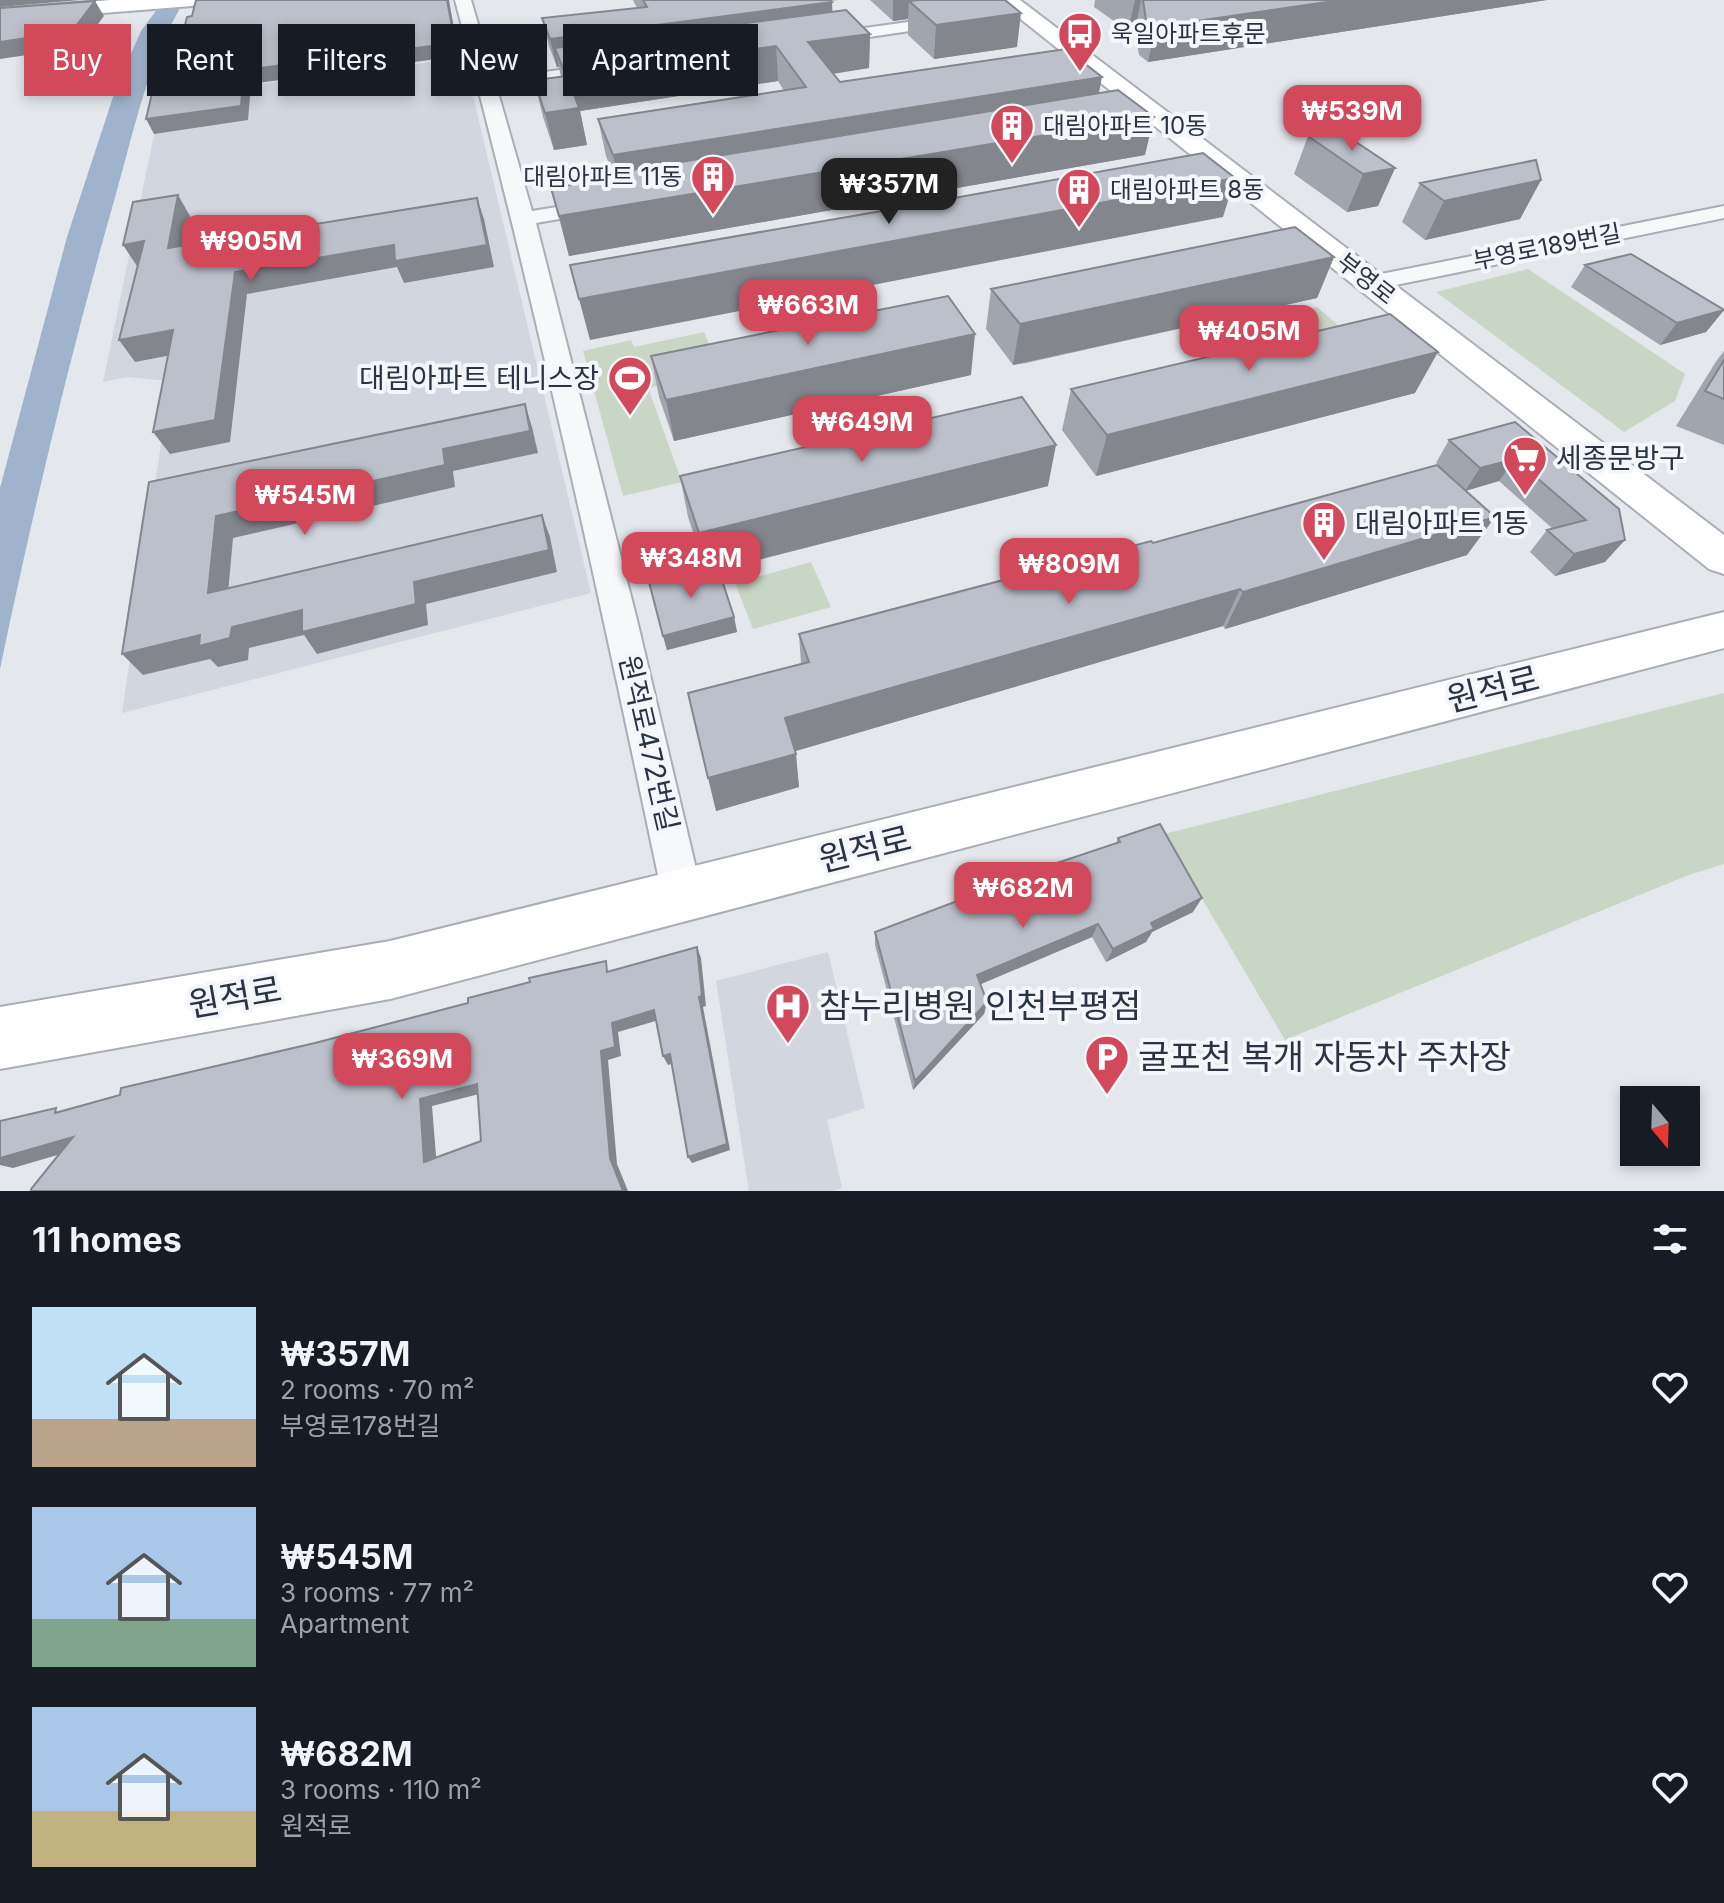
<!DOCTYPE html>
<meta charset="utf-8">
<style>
:root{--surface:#171b24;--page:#242831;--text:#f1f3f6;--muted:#9ea1a6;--accent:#d1495b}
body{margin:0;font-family:Inter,"Noto Sans KR",sans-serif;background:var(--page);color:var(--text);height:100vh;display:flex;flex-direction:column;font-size:30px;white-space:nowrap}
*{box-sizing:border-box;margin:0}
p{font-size:26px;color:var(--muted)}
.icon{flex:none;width:44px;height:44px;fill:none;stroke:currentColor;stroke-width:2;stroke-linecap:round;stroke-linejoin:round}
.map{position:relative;height:1191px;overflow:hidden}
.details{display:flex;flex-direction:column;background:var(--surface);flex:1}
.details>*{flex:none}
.banner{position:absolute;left:24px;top:24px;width:800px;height:72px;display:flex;gap:16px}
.needle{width:52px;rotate:161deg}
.buttons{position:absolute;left:1620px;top:1086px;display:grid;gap:16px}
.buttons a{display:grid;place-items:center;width:80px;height:80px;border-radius:0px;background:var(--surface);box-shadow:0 4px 12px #0003;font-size:40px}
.price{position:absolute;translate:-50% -68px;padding:0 18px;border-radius:16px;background:var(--accent);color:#fff;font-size:26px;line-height:52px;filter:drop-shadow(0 2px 4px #0008)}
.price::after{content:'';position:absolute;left:50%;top:48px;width:24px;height:18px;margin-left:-12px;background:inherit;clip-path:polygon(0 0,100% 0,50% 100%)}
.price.current{background:#222;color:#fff}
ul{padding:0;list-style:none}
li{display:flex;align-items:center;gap:24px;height:200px;padding:0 32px}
li span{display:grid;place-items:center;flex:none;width:224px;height:160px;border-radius:0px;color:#555}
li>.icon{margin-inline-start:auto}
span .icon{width:96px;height:96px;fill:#fffc;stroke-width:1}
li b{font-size:34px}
h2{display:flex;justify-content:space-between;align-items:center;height:96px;padding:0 32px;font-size:34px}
.tag{padding:0 28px;border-radius:0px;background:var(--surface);box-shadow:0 4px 12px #0003;font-size:28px;line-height:72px}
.tag.current{background:var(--accent);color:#fff}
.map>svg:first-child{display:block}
.built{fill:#d2d6de}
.green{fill:#c9d6c5}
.water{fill:#9fb4cc}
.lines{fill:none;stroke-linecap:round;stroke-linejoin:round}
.street-casing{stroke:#a9aeb7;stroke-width:4}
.secondary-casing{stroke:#a9aeb7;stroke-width:4}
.street{fill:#f7f8fa;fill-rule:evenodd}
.secondary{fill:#fff;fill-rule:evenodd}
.wall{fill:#a1a5ae}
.shaded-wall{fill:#83868d}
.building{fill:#bbc0ca;stroke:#83868d;stroke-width:2;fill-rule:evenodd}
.labels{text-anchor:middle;stroke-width:8;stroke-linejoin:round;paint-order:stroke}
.far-poi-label{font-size:24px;fill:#2b3445;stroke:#f4f6f9;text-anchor:start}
.far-street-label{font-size:24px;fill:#2b3445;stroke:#f4f6f9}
.poi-label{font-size:28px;fill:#2b3445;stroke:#f4f6f9;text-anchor:start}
.street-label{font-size:28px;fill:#2b3445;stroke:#f4f6f9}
.near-street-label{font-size:34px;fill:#2b3445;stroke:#f4f6f9}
.near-poi-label{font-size:34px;fill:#2b3445;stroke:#f4f6f9;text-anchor:start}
</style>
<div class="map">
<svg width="1724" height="1191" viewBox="0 0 1724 1191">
<rect width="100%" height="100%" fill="#e4e7ec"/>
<path class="built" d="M464,58L591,593L122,713L170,381L127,377L103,382L162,96Z
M828,952L865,1108L827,1120L842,1188L832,1191H749L716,981Z"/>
<path class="green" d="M1528,269L1685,374L1675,401L1624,432L1436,292Z
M1317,307L1364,348L1303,363L1258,321Z
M704,332L721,372L648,388L682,482L623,496L583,351L631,340L634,347Z
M811,562L831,607L753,629L735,583Z
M1724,693V864L1686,876L1285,1040L1164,834Z"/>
<path class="water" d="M164,0H185C147,61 134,132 114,201C70,355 33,511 0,669V488L67,237L116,88L141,31Z"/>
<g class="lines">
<g class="street-casing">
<path id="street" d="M455,0H471L494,79L603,64L612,69L603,74L497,89L532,211L600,200L610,206L600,212L536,223L637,620L702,894L696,908L682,914L668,908L662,894C599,594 534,296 455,0Z
M952,16L958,18V24L828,43L820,38L828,33Z
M1724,206V218L1371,290L1363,288L1359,283L1363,278L1371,276Z"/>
</g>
<g class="secondary-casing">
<path id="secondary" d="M111,0H202L192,6L0,21V9Z
M997,0H1020L1724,535V574L1709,569Z
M1724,612V648L390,999L0,1069V1007L390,941Z"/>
</g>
<use href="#street" class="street"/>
<use href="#secondary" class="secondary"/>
</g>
<path class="wall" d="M633,0H838L831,1L832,11L870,34L869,68L833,74L840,82L1099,94L1145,155L569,256L551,188L615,178L606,156L598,119L784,91L778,81L580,111L587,145L554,150L543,117L534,80L561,77L559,67H557L549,46L542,18L637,8Z
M870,0H1005L1017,47L934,59L908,35V19L893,21Z
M1095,0H1547L1148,62L1139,55L1135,30L1128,31L1094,7Z
M1308,136L1395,168L1378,206L1347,212L1294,174Z
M1541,180L1520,219L1425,240L1402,222L1420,183Z
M1334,257L1317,298L1026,363L1013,365L986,329L991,289Z
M1585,265L1724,310L1706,332L1660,345L1571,287Z
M1724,351V445L1676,426L1717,360Z
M651,356L971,375L674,441L659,397Z
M1071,389L1415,393L1096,476L1062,430Z
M1515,422L1619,509L1605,562L1555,576L1530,552L1547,530L1553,529L1499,481L1465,491L1467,555L1225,629L1223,626L795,751L799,787L716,811L801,664L799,634L1153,543L1450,477L1436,463L1449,440Z
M680,476L1048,486L719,570L734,617L737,632L667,650L649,582L705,568L688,517Z
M1118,838L1193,912L1152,932L1146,942L1106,962L1092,937L981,984L987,1002L984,1014L913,1090L875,945V932L964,898L966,892L1042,868L1116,843Z"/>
<path class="shaded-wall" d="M0,0H80L0,7Z
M447,0H449L459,56L251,84L248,120L154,134L146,119L244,70Z
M893,0H990L909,1L908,19L893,21Z
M1135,0H1141L1135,30L1128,31Z
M1341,0H1547L1148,62L1156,27Z
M95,1L104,16L81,47L0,59V42Z
M832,2L833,29L555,48L559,67H557L550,39Z
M1021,13L1017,47L934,59L936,25Z
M870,34L869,68L810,77L808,42Z
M776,46L778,81L580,111L587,145L554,150L545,113L566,76Z
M1102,77L1095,113L623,177L620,172L625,192L621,193L613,155Z
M1154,117L1145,155L569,256L559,216Z
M1395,168L1378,206L1347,212L1363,174Z
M1235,178L1223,217L590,340L579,299Z
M1541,180L1520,219L1425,240L1444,201Z
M178,195L190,216L181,270L168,248Z
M477,198L484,219L494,267L404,283L397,267L247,294L230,442L170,454L153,432L235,272Z
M144,241L157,263L137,266L123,245Z
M1334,257L1317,298L1013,365L1020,324Z
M1724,310L1706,332L1660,345L1677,323Z
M173,330L187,352L135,362L119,340Z
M975,334L971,375L674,441L666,400Z
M1438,352L1415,393L1096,476L1107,435Z
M525,404L532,427L538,453L453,471L455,487L233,538L226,615L208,593L216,516L443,449Z
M1056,445L1048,486L706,573L699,533Z
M1515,459L1499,481L1465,491L1480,468Z
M542,515L550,537L557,572L426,604L428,625L317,654L304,635L249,648L248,660L218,667L210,659L143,675L122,654L414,582Z
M1495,517L1467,555L1225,629L1243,592Z
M1625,540L1605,562L1555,576L1574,554Z
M1240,589L1223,626L789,753L785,718Z
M734,617L737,632L667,650L663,636Z
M796,754L799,787L716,811L708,778Z
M1202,898L1193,912L1152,932L1146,942L1106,962L1113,949L1151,923Z
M1098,924L1092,937L974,987L977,975Z
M697,947L701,958L706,1006L703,1007L730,1150L692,1163L688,1157L699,997Z
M987,1002L984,1014L913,1090L915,1081Z
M654,1010L659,1020L618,1032L621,1056L608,1060L617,1164L628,1191H623L610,1158L601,1051L612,1023Z
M670,1054L675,1063L668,1065L663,1056Z
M477,1084L487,1092L432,1106L437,1168L424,1162L420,1099Z
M73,1137L95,1144L13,1168L0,1165V1158Z"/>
<path class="building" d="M196,0H447L455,43L244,70L241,106L146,119L154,85L170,83L187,17L192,16Z
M643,0H830L832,2L550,39L542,18L647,7Z
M919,0H1005L1021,13L936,25L909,1Z
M1143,0H1341L1156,27L1146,20Z
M95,1L72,31L0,42V8Z
M846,10L870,34L808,42L840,82L1066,49L1102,77L613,155L598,119L806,87L776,46L566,76L555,48Z
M567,76L579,108L545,113L534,80Z
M1118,90L1154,117L559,216L551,188L623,177L620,172Z
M1341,132L1395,168L1363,174L1308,136Z
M1203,153L1235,178L579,299L570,265L893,209Z
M1536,160L1541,180L1444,201L1420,183Z
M178,195L168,248L477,198L487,245L395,261L394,245L235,272L215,420L153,432L173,330L119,340L144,241L123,245L133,202Z
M1295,227L1334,257L1020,324L991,289Z
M1631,254L1724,310L1677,323L1585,265Z
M948,296L975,334L666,400L651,356Z
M1390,314L1438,352L1107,435L1071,389Z
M1724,360V399L1705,391Z
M1022,397L1056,445L699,533L680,476Z
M525,404L530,431L443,449L445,465L216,516L208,593L542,515L549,550L414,582L416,604L302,632V610L232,627L230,638L199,646L200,635L122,654L149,482Z
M1515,422L1619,509L1625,540L1574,554L1547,530L1586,520L1515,459L1480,468L1449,440Z
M1437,465L1495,517L1243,592L1240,589L785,718L796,754L708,778L688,693L809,662L799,634L1151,541L1153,543Z
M717,565L734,617L663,636L649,582Z
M1160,824L1202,898L1151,923L1154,929L1113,949L1098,924L977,975L987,1002L915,1081L875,932L968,897L966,892L1039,863L1042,868L1120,842L1118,838Z
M697,947L702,996L699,997L727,1144L688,1157L670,1054L663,1056L654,1010L612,1023L615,1047L601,1051L610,1158L623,1191H31V1189L73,1137L0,1158V1121L56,1108L55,1113L120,1095L121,1088L315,1043L468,1003V998L530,982L529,978L606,961L607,972ZM477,1084L481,1141L424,1162L420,1099Z"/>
<defs>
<g id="bus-pin" transform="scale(2.3)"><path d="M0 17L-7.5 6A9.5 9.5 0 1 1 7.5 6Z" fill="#d1495b" stroke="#f4f6f9"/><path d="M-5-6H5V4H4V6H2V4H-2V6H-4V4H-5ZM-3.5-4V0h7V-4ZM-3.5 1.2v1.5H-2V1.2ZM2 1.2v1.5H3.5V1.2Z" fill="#fff"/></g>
<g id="building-pin" transform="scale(2.3)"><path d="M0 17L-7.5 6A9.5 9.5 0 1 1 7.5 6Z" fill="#d1495b" stroke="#f4f6f9"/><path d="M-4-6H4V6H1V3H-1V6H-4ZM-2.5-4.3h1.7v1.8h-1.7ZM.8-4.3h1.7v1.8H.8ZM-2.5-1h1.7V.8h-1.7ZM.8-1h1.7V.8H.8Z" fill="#fff"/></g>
<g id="stadium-pin" transform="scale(2.3)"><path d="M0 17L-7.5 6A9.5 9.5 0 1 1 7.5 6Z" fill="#d1495b" stroke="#f4f6f9"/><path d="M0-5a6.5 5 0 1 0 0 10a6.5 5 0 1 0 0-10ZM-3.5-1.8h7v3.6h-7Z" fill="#fff"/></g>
<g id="supermarket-pin" transform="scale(2.3)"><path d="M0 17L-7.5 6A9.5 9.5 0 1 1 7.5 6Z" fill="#d1495b" stroke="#f4f6f9"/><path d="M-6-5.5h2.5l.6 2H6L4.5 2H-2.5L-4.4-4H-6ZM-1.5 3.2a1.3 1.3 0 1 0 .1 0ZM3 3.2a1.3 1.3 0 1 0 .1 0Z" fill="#fff"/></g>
<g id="hospital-pin" transform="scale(2.3)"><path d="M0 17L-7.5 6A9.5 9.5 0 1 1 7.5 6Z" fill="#d1495b" stroke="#f4f6f9"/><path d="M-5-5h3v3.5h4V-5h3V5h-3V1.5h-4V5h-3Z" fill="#fff"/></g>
<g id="parking-pin" transform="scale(2.3)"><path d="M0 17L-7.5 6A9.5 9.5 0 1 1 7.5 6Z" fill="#d1495b" stroke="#f4f6f9"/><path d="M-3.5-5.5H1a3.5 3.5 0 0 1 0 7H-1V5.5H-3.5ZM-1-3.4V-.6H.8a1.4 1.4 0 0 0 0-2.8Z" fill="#fff"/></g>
</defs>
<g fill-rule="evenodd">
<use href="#bus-pin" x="1080" y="34"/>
<use href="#building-pin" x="1012" y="126"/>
<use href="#building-pin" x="713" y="177"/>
<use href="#building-pin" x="1079" y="190"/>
<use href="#stadium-pin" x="630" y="378"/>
<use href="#supermarket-pin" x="1525" y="458"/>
<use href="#building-pin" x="1324" y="523"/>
<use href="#hospital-pin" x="788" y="1006"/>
<use href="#parking-pin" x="1107" y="1057"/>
</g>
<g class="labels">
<g class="far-poi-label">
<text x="1111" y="42">욱일아파트후문</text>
<text x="1043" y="134">대림아파트 10동</text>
<text x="682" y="185" text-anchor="end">대림아파트 11동</text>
<text x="1110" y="198">대림아파트 8동</text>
</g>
<g class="far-street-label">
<text transform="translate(1547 247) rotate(-11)" y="8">부영로189번길</text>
<text transform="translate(1366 279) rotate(38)" y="8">부영로</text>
</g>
<g class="poi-label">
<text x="599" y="388" text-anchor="end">대림아파트 테니스장</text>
<text x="1556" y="468">세종문방구</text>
<text x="1355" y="533">대림아파트 1동</text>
</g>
<g class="street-label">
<text transform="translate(649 743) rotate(77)" y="10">원적로472번길</text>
</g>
<g class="near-street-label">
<text transform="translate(1493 689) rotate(-14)" y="12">원적로</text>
<text transform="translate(865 849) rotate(-14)" y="12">원적로</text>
<text transform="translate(235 997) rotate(-10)" y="12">원적로</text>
</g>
<g class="near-poi-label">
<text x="819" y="1018">참누리병원 인천부평점</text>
<text x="1138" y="1069">굴포천 복개 자동차 주차장</text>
</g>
</g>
</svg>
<div class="buttons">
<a><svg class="needle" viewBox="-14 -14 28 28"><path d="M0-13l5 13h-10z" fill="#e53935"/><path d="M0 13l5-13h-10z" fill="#9ea1a6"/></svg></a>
</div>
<b class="price" style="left:1352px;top:153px">₩539M</b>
<b class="price current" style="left:889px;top:226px">₩357M</b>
<b class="price" style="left:251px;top:283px">₩905M</b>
<b class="price" style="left:808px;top:347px">₩663M</b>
<b class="price" style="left:1249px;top:373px">₩405M</b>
<b class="price" style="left:862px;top:464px">₩649M</b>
<b class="price" style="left:305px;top:537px">₩545M</b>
<b class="price" style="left:691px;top:600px">₩348M</b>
<b class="price" style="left:1069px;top:606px">₩809M</b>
<b class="price" style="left:1023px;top:930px">₩682M</b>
<b class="price" style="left:402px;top:1101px">₩369M</b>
<div class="banner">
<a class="tag current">Buy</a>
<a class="tag">Rent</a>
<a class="tag">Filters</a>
<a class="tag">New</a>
<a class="tag">Apartment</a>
</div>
</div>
<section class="details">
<h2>11 homes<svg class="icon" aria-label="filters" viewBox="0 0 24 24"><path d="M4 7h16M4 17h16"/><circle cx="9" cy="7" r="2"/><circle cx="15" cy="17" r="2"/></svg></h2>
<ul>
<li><span style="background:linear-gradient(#bfe0f5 70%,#b9a48a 0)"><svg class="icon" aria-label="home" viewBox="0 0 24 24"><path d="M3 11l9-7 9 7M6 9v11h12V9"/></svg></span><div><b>₩357M</b><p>2 rooms · 70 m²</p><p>부영로178번길</p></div><svg class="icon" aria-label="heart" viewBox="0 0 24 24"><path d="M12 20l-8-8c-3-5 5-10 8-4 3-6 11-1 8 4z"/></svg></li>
<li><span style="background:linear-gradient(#a9c7e8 70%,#7fa58c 0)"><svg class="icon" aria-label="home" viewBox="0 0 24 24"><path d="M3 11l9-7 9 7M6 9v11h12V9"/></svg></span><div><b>₩545M</b><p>3 rooms · 77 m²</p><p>Apartment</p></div><svg class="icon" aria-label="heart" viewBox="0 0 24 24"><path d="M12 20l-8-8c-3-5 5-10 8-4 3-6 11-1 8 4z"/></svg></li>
<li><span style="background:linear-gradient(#a9c7e8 65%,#c2b280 0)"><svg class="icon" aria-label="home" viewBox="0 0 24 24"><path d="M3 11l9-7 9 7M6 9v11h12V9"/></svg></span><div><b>₩682M</b><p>3 rooms · 110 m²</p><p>원적로</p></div><svg class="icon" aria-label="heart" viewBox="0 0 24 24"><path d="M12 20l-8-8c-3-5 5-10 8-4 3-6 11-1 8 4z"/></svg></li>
</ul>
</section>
